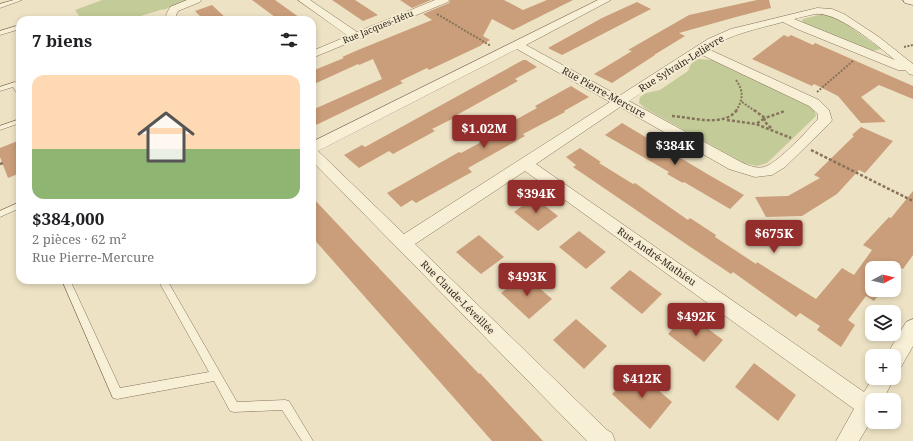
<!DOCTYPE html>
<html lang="fr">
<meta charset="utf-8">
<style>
:root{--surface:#fff;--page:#f2f2f2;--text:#202124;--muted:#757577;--line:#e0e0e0;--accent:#942e2c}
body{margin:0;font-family:"Noto Serif",serif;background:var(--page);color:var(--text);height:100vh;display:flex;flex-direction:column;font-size:15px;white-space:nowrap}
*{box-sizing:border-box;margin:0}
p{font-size:13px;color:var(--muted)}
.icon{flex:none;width:22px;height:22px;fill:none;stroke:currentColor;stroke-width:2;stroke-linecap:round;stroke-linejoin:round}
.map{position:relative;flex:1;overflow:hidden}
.sheet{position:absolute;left:16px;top:16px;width:300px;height:268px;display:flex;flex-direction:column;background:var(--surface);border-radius:12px;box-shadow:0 2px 6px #0003}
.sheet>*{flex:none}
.needle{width:26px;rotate:83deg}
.fabs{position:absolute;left:865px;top:261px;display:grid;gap:8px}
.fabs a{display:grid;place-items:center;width:36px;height:36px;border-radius:8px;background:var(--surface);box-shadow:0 2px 6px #0003;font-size:20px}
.price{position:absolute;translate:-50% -34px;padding:0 9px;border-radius:4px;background:var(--accent);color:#fff;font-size:13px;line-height:26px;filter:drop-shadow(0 1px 2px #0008)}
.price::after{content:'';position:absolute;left:50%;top:24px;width:12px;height:9px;margin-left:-6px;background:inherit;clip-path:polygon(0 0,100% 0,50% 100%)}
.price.current{background:#222;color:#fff}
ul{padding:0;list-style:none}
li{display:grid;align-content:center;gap:8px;height:212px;padding:0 16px}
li+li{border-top:1px solid var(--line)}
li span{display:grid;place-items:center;height:124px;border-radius:12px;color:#555}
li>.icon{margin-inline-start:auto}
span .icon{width:72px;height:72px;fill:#fffc;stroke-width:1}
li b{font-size:17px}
h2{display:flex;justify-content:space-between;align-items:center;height:48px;padding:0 16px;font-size:17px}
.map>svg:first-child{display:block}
.green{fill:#c3cb98}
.building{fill:#ca9e7a}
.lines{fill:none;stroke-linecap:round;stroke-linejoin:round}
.lane-casing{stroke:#87735b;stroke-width:1}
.street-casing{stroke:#87735b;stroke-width:1}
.secondary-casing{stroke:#69543e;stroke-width:1}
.path-far1{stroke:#87735b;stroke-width:2;stroke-dasharray:2 1.5;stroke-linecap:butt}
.path{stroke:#87735b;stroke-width:2.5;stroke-dasharray:3 2;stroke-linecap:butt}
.lane{fill:#f8efd7;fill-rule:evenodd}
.street{fill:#f8efd7;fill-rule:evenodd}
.secondary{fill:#f8efd7;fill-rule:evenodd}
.labels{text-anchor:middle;stroke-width:3.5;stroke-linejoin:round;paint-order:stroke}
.far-street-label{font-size:9px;fill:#372b1e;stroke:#f4ecd3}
.street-label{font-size:10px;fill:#372b1e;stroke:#f4ecd3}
</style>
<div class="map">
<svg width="913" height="441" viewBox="0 0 913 441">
<rect width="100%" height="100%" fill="#ede2c4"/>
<path class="green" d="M102,0H186L175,4L166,9L160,10L128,20H82L75,10Z
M822,14L836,17L881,49L872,51L806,25L802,22L803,19Z
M697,59L713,60L806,103L814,109L816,116L767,163L757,166L744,163L646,109L639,103L640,97L646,93L660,90L688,71L691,64Z"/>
<path class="building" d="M252,0H275L303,20H279Z
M332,0H355L378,15L363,21Z
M400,0H431L412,8Z
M450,0H504L523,10L547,0H573L513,30L492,19L483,36L490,40L481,45H482L429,70L427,68L400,81L403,83L312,127V110L382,79L373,59L359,65L358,64L312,85V71L344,58L342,57L358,50L432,20L423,14L449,3Z
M757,0H769L771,8L736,17L679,33L685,36L654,55H655L612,83L594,74L632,51L628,50L689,15Z
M637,2L651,9L564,54L562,55L548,48L602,18Z
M212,5L228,20H204L195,11Z
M784,35L788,37L791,35L813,45L815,43L913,86V99L879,85L861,97L886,122L861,123L838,96L814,84L812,86L752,59Z
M523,60H526L537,67L515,79L518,81L455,116L456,117L432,129L435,131L393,154L389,151L359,168L344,155L362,145L365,147Z
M571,86L589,97L564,111L565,112L523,134L525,136L468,168L472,172L461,178L416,203L412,200L401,207L387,193L459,152L461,153L496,134L492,130L506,122L508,124L537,108L535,106Z
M622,123L709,175L744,195L730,209L684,182L683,183L667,174L669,172L605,135Z
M861,127L893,141L865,173L859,170L837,194L802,216L766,217L755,197L788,196L820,178L814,175L854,136L852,135Z
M20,140V173L8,178L0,157V148Z
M580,148L601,162L599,163L633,184L635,183L688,220L690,218L716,235L715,237L756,264L757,262L816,299L842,268L854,275L872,250L863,245L889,217L891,218L913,191V255L903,269L899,267L894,274V268H872V290H882L874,301L866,296L848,320L855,325L841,347L817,330L820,326L800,313L796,317L733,272L731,274L686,244L573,167L576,165L566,157Z
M312,197L479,374L480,373L543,441H492L312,237Z
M534,197L558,216L538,231L514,212Z
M579,231L606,252L586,269L559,247Z
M479,235L504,257L481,274L456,252Z
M630,270L662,294L642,314L610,288Z
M524,275L552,299L529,319L501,293Z
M687,313L723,340L704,362L668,334Z
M576,319L607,346L584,369L553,340Z
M754,363L796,395L778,421L735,387Z
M635,370L672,402L650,429L612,394Z"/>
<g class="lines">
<g class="lane-casing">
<path id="lane" d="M14,0H22L0,8V4Z
M20,25V29L0,35V31Z
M15,82L17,83L20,88V96L18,95L13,87L0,91V87Z
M20,119V123L0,130V126Z
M20,202V208L0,217V211Z
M62,280H70L120,388L209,372L158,280H167L237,402L285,400L289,401L313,441H302L282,410L234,412L230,411L214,381L117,399L113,398Z"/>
</g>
<g class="street-casing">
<path id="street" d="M187,0H201L200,2L178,11L176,15L181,20H170L166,15L170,7Z
M298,0H310L357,32L435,0H449L448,2L312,58V51L348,36Z
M598,0H611L526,45L619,96L708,39L731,29L817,8L832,9L844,14L879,37L913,64V75L909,74L905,70H898L797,29L783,22C757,29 730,34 708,49L819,100L829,110L832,120L830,123L785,167L772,175L755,177L729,169L620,107L536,164L864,392L873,378H894L883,400H872V419L859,441H836L854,409L525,171L415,244L607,430L612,433L615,441H587L312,161V142ZM815,14C837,11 878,46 895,60L794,19ZM517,49L610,102L404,234L318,151ZM700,54L809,106L818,114V119C807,131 778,163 764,167C755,169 747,165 739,161L629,101Z
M913,319V346L901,367L894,369V356H886L906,322Z"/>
</g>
<g class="secondary-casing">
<path id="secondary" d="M903,0H913V5L905,3Z"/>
</g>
<path class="path-far1" d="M437,14L491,46
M904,47L913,45
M736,80C744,91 743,100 736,111
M817,92L854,60
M742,102L755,111"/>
<path class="path" d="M754,110L765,118L756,124
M672,116C692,117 723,128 737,110
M727,120L756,124L791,138
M771,128L764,121L765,118L785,111
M811,150L913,201
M0,164L3,163"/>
<use href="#lane" class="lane"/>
<use href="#street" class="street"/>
<use href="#secondary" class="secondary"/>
</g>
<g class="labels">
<g class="far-street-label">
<text transform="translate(378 27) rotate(-22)" y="3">Rue Jacques-Hétu</text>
</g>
<g class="street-label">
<text transform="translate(681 63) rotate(-32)" y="4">Rue Sylvain-Lelièvre</text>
<text transform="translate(604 92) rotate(29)" y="4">Rue Pierre-Mercure</text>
<text transform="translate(657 256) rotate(35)" y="4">Rue André-Mathieu</text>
<text transform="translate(458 297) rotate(45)" y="4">Rue Claude-Léveillée</text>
</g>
</g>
</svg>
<div class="fabs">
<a><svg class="needle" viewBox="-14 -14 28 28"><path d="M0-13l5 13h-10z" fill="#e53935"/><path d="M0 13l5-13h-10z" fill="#757577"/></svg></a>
<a><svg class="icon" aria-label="layers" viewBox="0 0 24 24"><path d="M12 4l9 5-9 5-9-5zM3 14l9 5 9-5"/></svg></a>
<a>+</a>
<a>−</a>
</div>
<b class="price" style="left:484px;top:149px">$1.02M</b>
<b class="price current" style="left:675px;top:166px">$384K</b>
<b class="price" style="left:536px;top:214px">$394K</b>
<b class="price" style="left:774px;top:254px">$675K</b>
<b class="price" style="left:527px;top:297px">$493K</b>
<b class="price" style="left:696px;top:337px">$492K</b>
<b class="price" style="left:642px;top:399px">$412K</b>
<section class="sheet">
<h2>7 biens<svg class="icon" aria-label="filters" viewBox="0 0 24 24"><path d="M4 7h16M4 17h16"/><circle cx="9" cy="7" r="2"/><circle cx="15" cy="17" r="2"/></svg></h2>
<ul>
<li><span style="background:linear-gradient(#ffd9b3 60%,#8fb573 0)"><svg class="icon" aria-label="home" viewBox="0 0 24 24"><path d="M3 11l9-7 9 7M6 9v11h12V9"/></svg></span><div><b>$384,000</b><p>2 pièces · 62 m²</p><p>Rue Pierre-Mercure</p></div></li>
</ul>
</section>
</div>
